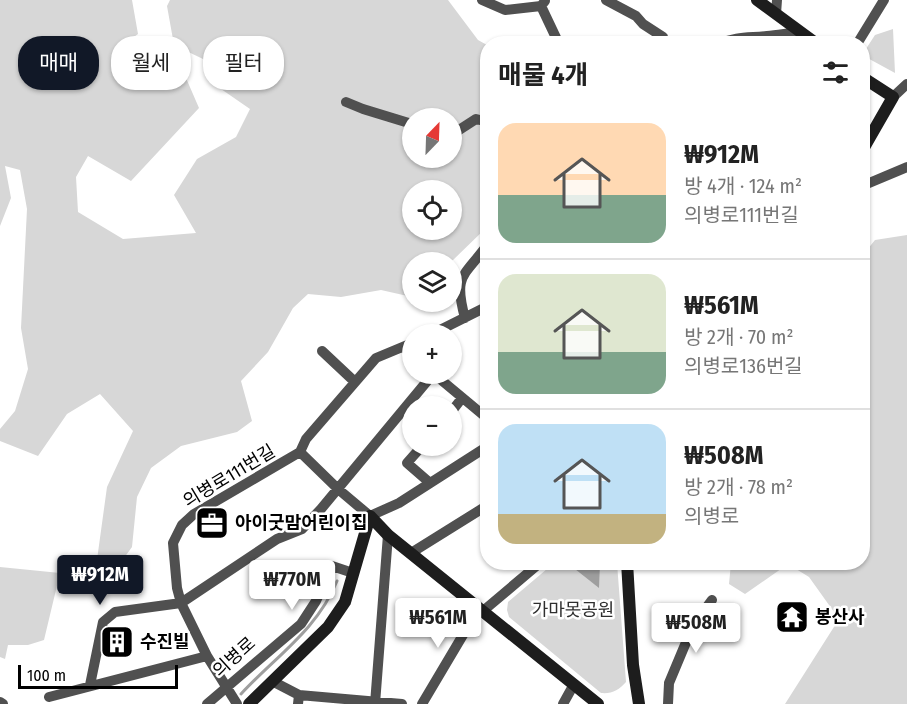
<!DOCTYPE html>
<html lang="ko">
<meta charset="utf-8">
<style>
:root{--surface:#fff;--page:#f2f2f2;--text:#222;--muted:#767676;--line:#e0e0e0;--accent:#111827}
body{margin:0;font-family:"Fira Sans Condensed","Noto Sans KR",sans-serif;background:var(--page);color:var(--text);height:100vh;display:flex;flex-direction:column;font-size:22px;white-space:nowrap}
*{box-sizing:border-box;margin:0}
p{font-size:20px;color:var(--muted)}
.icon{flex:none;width:33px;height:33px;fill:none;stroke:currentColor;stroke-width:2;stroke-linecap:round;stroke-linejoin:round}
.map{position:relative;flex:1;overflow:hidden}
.sheet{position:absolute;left:480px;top:36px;width:390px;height:534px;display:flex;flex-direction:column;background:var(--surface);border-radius:24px;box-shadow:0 2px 4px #0004}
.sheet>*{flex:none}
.top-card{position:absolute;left:18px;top:36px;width:372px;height:54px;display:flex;gap:12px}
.needle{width:39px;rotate:23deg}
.controls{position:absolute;left:402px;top:108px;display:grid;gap:12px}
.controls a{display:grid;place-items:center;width:60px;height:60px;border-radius:50%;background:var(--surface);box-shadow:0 2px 4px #0004;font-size:30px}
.scale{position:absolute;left:18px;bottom:15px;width:160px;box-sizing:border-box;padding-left:6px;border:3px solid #000;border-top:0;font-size:16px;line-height:21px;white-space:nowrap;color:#000;-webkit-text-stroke:4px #fff;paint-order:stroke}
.price{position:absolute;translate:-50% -51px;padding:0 14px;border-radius:6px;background:#fff;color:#222;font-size:20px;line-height:39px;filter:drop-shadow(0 2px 3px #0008)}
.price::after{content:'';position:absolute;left:50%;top:36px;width:18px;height:14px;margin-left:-9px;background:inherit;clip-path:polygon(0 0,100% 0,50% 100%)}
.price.active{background:var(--accent);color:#fff}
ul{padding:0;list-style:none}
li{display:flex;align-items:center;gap:18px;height:150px;padding:0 18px}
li+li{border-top:2px solid var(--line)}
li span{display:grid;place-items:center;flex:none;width:168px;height:120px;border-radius:18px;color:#555}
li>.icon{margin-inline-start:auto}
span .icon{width:72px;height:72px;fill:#fffc;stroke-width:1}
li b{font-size:26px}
h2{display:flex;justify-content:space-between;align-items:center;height:72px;padding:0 18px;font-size:26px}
.chip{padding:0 21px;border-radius:24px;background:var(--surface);box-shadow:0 2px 4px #0004;font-size:21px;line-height:54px}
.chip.active{background:var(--accent);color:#fff}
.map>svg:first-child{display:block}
.green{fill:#d7d7d7;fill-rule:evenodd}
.water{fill:#9e9e9e}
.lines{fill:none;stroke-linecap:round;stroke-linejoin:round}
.stream{stroke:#9e9e9e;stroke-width:3}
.street{stroke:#505050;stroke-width:10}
.secondary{stroke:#1d1d1d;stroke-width:12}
.labels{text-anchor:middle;stroke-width:5;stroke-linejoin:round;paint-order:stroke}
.street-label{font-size:18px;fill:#000;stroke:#fff}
.poi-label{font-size:18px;font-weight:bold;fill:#000;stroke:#fff;text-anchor:start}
.park-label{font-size:18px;fill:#2e2e2e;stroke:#fff}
</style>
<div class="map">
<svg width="907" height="704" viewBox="0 0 907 704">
<rect width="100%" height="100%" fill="#fff"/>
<path class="green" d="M0,0H132L138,34L120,47L133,85L186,78L199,108L131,181L88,156L76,177L78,212L123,239L196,233L174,195L197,159L236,137L250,109L208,80L203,59L174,45L167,6L170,0H448L478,40L487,45V227L451,262H412V297L381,290L341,297L308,294L293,308L268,352L241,381L252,421L237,432L181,446L151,468L137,497L132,547L121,562L106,571L96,567L107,487L133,431L100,394L67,414L38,456L0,441V429L15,411L28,369L21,328L27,209L20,170L5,166L11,198L0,226ZM412,118H452V158H412ZM412,190H452V230H412Z
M893,29L895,73L862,55L875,35Z
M907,235V704H785L839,619L809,577L788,564L745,594L729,584L731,563L862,562L863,255L875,240Z
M554,563H617L626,682C619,690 612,694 601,693L509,617L507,610L508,602Z
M0,567L60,573L44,640L28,645H8L5,659L0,657Z"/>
<path class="water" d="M581,563H600L599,588L575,569Z"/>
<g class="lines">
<path class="stream" d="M241,694C276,656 317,630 337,581"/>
<path class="street" d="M482,0L505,10L541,6
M606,0L636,16L643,24L663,37L661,44
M545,1L541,6L559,44
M776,14L777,0
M719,44C736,36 750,38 767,36C778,35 790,33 801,32
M857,44L884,0
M893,97L907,84
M346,102L363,109L412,124
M452,131L459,130L476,119L488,122
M862,186L907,167
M465,318C453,274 464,277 488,244
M432,334L488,306
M412,343L376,358L306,439L300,452L338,489L370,516L399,503L488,446
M403,347L412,355
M322,351L355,382
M434,374L488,419
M452,411L462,398
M422,446L407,463L430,483
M411,553L488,505
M483,611L541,562
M272,681L299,695L298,704
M90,685L103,622L115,612L181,603L277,539L302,529L321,509L433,374
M299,695L402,704
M49,697L207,656
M0,702L3,704
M207,704L301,624L316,601L332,566L353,573
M237,704L207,656L181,603L177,588L173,543L182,525L194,514L300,452
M375,704L388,535
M422,704L479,608
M563,704L573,686
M668,704L669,683L687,640L698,619L712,600"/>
<path class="secondary" d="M757,0L817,44
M862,77L893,97L862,151
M627,562L633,665L639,704
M249,704L328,627L345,602L370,516L388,535L598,704"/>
</g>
<defs>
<g id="office-square" transform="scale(1.725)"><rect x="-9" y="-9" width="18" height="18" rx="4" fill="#000" stroke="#fff"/><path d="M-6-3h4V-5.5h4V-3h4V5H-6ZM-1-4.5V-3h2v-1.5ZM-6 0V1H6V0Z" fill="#fff"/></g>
<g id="temple-square" transform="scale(1.725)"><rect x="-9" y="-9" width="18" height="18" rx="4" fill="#000" stroke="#fff"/><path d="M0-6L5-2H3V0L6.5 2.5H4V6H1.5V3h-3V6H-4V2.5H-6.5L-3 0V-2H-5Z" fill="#fff"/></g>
<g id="building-square" transform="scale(1.725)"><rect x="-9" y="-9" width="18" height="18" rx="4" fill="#000" stroke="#fff"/><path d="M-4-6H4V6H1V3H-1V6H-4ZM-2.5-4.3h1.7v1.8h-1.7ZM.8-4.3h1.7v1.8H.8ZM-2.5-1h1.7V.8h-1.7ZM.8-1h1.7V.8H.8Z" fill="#fff"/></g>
</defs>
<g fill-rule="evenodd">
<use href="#office-square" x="212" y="523"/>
<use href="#temple-square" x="792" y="617"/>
<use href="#building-square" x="117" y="642"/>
</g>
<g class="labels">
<g class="street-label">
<text transform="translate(229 476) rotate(-31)" y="6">의병로111번길</text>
<text transform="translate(234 657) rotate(-42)" y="6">의병로</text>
</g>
<g class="poi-label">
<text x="235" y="529">아이굿맘어린이집</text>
<text x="815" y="623">봉산사</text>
<text x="140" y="648">수진빌</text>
</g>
<g class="park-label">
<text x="573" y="616">가마못공원</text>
</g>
</g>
</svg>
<div class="controls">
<a><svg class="needle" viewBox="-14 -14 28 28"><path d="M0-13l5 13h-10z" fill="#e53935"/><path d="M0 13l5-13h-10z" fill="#767676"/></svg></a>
<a><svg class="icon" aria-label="locate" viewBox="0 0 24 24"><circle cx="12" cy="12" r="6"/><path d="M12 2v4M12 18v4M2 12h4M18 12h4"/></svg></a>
<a><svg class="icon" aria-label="layers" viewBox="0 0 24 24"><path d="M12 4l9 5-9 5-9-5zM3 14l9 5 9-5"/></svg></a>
<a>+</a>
<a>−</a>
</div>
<div class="scale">100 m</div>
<b class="price active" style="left:100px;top:606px">₩912M</b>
<b class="price" style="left:292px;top:611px">₩770M</b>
<b class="price" style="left:438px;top:649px">₩561M</b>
<b class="price" style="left:696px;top:654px">₩508M</b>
<div class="top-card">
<a class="chip active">매매</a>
<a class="chip">월세</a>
<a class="chip">필터</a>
</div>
<section class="sheet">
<h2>매물 4개<svg class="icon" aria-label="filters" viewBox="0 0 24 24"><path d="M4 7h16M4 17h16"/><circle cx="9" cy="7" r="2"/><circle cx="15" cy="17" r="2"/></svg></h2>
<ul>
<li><span style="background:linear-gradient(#ffd9b3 60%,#7fa58c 0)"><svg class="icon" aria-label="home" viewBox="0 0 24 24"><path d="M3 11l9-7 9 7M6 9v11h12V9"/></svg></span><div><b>₩912M</b><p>방 4개 · 124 m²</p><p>의병로111번길</p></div></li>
<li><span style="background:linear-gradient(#dfe7d0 65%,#7fa58c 0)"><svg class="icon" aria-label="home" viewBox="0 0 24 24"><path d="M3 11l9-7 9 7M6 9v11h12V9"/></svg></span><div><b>₩561M</b><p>방 2개 · 70 m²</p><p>의병로136번길</p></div></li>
<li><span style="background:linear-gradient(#bfe0f5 75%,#c2b280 0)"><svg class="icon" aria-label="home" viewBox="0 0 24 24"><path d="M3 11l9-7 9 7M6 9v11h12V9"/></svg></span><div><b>₩508M</b><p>방 2개 · 78 m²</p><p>의병로</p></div></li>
</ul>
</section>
</div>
